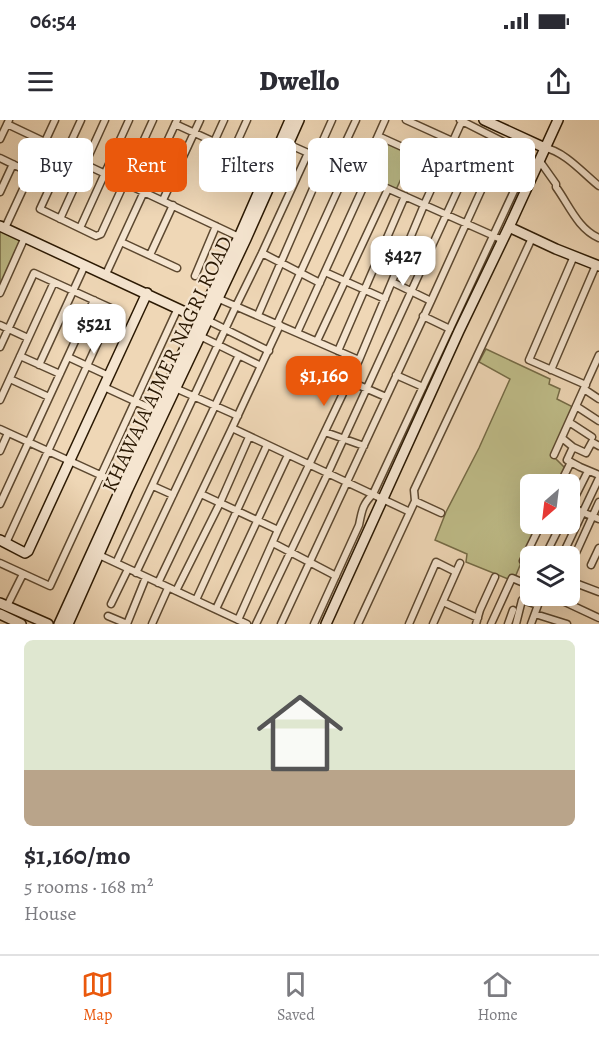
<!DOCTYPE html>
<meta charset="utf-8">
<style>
:root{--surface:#fff;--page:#f2f2f3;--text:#2b2b33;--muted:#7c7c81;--line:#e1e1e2;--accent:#ea580c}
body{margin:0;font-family:Alegreya,serif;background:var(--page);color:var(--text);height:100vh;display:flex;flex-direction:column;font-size:22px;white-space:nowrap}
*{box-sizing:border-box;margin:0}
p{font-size:20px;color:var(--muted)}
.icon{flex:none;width:33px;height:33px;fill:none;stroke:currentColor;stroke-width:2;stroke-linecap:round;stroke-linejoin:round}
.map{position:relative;height:504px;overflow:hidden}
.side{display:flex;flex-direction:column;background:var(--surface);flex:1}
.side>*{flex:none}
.banner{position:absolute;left:18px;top:18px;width:564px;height:54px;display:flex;gap:12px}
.needle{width:39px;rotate:208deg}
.controls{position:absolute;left:520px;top:354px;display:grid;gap:12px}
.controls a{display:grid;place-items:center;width:60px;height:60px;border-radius:9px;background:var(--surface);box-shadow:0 6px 24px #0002;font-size:30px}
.price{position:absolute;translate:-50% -51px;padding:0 14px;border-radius:12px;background:#fff;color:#222;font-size:20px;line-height:39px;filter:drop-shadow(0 2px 3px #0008)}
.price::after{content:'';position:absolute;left:50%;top:36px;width:18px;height:14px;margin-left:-9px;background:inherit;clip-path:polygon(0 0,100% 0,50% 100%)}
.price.active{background:var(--accent);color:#fff}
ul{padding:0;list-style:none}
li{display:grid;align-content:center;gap:12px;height:318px;padding:0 24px}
li span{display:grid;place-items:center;height:186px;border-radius:9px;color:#555}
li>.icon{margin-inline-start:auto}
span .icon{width:108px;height:108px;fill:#fffc;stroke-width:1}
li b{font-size:26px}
.tag{padding:0 21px;border-radius:9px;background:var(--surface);box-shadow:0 6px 24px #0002;font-size:21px;line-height:54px}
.tag.active{background:var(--accent);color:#fff}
.status{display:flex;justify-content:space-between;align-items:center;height:42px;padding:0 30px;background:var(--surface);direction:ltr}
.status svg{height:16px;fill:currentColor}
header{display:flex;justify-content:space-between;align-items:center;height:78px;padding:0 24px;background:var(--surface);font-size:27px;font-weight:800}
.tab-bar{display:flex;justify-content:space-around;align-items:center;height:84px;border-top:2px solid var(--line);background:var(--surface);font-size:16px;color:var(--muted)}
.tab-bar a{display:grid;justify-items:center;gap:3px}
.tab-bar .active{color:var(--accent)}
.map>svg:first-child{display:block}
.green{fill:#bfbd89;stroke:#756b46;stroke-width:1.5}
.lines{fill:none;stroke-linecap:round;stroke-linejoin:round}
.street-casing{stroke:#5c4830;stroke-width:9}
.secondary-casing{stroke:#2b1903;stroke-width:12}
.street{stroke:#f5e5d0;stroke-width:6}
.secondary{stroke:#f5e5d0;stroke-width:9}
.labels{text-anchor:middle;stroke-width:4.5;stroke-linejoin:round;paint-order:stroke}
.street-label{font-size:21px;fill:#2b1903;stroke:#f5e5d0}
</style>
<div class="status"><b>06:54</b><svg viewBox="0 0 49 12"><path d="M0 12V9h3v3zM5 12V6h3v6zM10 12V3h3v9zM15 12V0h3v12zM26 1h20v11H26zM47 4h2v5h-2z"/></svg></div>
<header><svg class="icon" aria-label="menu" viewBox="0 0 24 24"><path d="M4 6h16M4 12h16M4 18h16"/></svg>Dwello<svg class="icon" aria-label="share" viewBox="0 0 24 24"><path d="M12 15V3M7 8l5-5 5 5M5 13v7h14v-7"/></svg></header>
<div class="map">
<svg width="599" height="504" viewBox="0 0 599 504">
<rect width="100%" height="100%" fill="#efd7b6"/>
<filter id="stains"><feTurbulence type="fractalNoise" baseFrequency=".00333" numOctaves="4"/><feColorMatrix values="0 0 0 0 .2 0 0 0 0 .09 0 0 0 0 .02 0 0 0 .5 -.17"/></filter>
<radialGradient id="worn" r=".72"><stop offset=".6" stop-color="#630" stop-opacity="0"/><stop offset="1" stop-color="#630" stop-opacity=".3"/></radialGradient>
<path class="green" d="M378,16L413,32L395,72L360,56Z
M0,106L24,117L0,168Z
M486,229L550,259L549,264L560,269L557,279L573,287L553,336L565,348L558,364H531V404H537L516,455L508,459L466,442L467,434L435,420L446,392L479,328L510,259L479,242Z"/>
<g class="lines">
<g class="street-casing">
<path id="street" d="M81,0L40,89L96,116L101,114L153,0
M406,0L494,40
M7,4L45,22
M175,4L269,47
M378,16L442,45
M0,19L9,0
M214,22L224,0
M288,24L503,120
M44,25L239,117
M545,28C564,31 584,54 599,66
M233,31L247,0
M316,36L332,0
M0,38L31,53
M539,40L556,64V67C569,85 578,109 599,118
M335,45L356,0
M360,56L385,0
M0,72L13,44
M163,80L200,0
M60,99L105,0
M5,108L55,0
M80,108L129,0
M121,122L177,148
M262,133L320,163
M150,135L173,85
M574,136L529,240L586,265
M325,152L385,179
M106,154L177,0
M195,156L216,106
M392,162L431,181
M0,173L25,117
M217,178L359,240
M258,195L325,41
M423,196L450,209
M207,200L269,231
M277,204L347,50
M0,205L28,218
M280,205L232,308L410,392
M297,213L367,59
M200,216L261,246
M317,221L388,69
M0,227L34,153L113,189L6,423
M338,231L405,76
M20,236L60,254
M68,237L109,256
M39,245L85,145
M551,250L596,145
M396,255L423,267
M10,259L49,277
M349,261L386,277
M104,267L156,291
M175,268L238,296
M584,269L599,279
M0,280L54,162
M576,286L599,301
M569,302L592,317
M0,309L122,365
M325,312L364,326
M562,318L573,327L567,340L580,347L599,355
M573,327L586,333L592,322L599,326
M0,331L8,313
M554,335L599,235
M560,364L571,342
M153,366L173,375
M201,374L278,410
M415,381L414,370L494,200L532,118
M0,384L94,180
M570,387L588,351
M570,387L599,399
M273,423L336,456
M99,435L247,504
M575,435L599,382
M545,436L561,404
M562,436L599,358
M0,443L50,466L178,188
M116,443L236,186L262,133L308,33
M531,444L523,441L541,404
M591,445L599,428
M136,453L239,235
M570,461L599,472
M158,463L232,308
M176,471L220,383L249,317
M552,476L599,498
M196,480L267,325
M443,482L478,498
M111,484L128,449
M7,486L23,454
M216,489L288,335
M535,494L567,504
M108,496L127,504
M238,500L278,410L359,240L424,85L462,1
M127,504L146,457
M152,504L168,468
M256,504L328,353L475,32
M281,504L431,181L503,22
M314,504L359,405C362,391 362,385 373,374L527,43L525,34L521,31L460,0
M358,504L415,381L441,393
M409,504L436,442L456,452
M433,504L460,443
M476,504L480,490L495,457
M491,504L512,458L531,466
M508,504L513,490
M516,504L522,480L538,485L531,504"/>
</g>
<g class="secondary-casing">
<path id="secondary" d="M484,0L545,28
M0,106L200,199
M509,107L556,129L599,146
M0,420L25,433L28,431L147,173
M0,483L48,504
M0,494L21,504
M59,504L190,217L239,117L290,0
M68,504L128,369L246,119L299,0
M326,504L459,211L509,107L558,0"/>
</g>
<use href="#street" class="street"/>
<use href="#secondary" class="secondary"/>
</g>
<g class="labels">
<g class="street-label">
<text transform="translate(167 244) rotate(-65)" y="7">KHAWAJA AJMER NAGRI ROAD</text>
</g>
</g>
<rect width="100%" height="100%" filter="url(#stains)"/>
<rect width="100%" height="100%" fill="url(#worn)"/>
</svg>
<div class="controls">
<a><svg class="needle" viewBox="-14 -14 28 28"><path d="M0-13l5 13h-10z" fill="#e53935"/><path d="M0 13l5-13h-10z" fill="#7c7c81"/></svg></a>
<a><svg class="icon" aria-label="layers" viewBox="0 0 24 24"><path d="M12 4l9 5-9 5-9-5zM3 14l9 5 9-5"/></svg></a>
</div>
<b class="price" style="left:403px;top:167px">$427</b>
<b class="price" style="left:94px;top:235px">$521</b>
<b class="price active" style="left:324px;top:287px">$1,160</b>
<div class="banner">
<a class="tag">Buy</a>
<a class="tag active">Rent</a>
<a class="tag">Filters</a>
<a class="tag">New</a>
<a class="tag">Apartment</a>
</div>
</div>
<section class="side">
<ul>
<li><span style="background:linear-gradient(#dfe7d0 70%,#b9a48a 0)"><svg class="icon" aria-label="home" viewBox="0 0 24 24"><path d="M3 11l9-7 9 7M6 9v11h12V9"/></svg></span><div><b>$1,160/mo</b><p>5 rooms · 168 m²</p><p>House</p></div></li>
</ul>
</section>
<nav class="tab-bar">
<a class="active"><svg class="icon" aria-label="map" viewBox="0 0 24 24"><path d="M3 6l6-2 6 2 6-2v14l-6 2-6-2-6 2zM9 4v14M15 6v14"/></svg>Map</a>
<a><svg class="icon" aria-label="saved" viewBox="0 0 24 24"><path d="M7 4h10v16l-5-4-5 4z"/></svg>Saved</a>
<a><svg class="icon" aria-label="home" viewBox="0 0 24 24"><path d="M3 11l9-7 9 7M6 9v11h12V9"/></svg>Home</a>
</nav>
